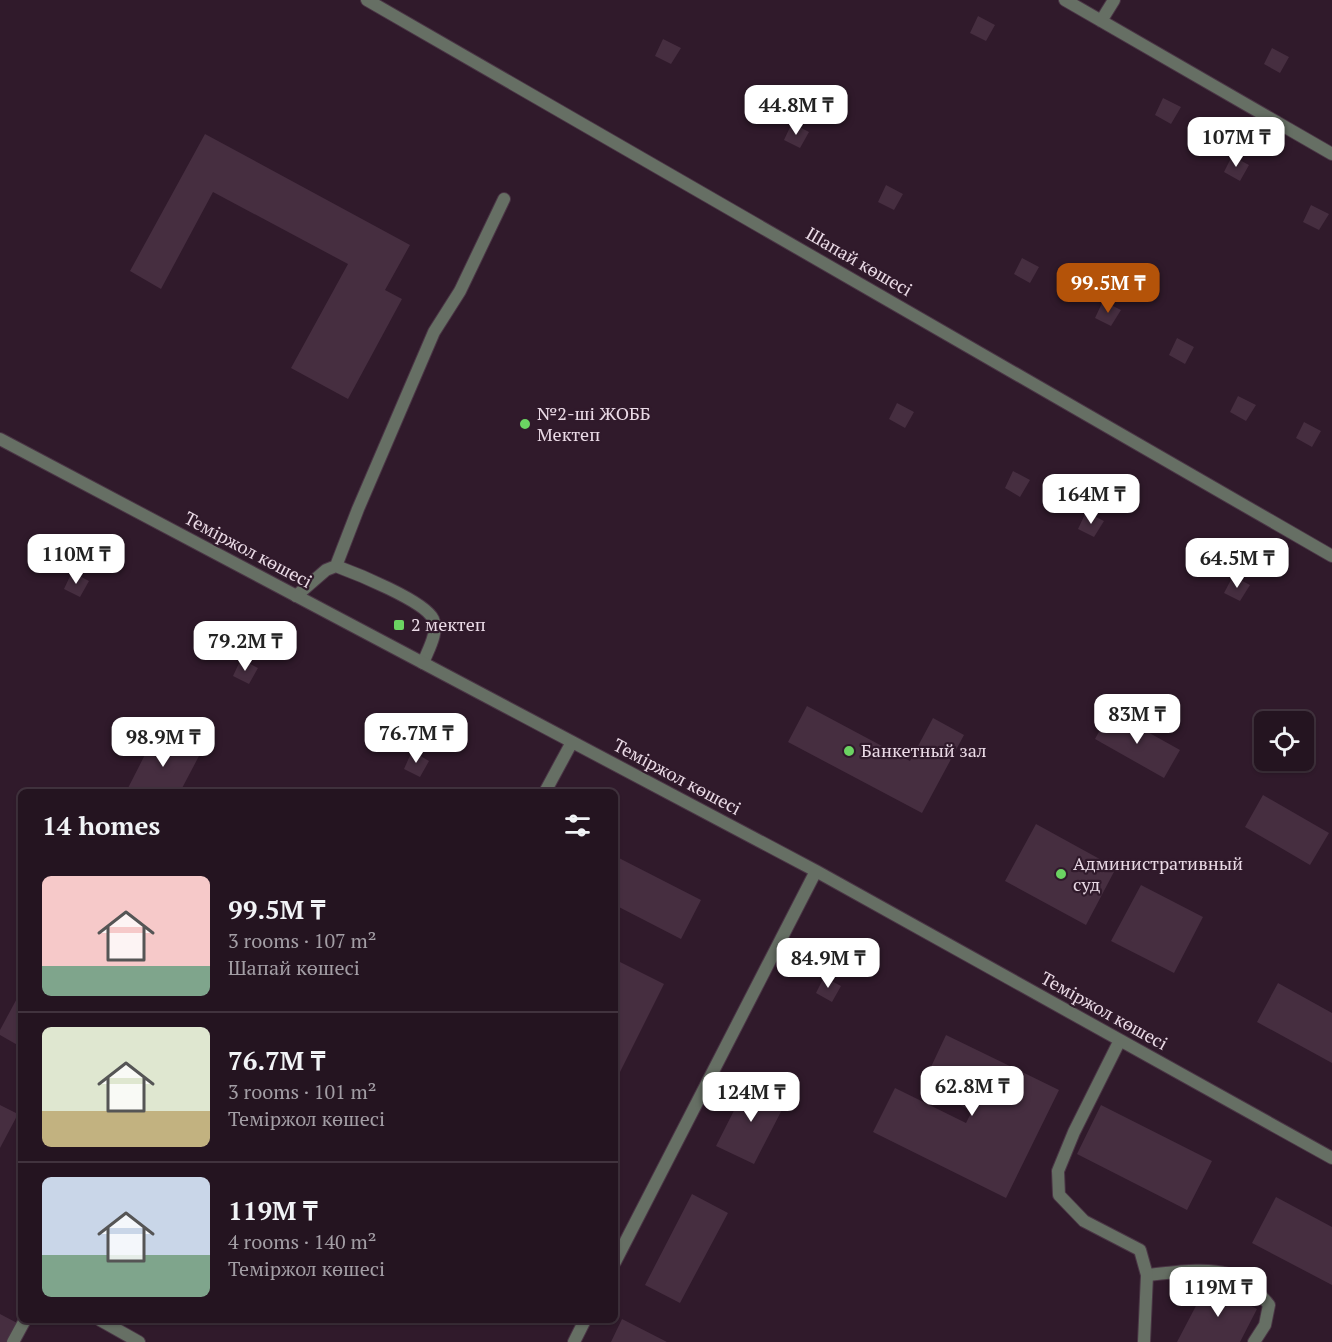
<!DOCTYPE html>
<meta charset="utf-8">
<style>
:root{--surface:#241420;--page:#30212d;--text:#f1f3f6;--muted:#a39ea5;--line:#41333e;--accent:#b45309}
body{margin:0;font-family:"PT Serif",serif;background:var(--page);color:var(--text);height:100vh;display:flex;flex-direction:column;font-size:22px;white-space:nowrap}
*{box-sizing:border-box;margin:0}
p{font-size:20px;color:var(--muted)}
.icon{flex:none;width:33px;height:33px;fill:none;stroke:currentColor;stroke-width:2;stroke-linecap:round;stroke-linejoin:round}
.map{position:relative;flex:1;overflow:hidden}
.details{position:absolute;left:18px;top:789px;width:600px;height:534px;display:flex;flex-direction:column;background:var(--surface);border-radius:9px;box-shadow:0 2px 4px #0004,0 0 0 2px var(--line)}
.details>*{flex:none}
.controls{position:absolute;left:1254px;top:711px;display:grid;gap:12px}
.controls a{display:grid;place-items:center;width:60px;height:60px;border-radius:9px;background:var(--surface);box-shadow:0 2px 4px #0004,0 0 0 2px var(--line);font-size:30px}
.price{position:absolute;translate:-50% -51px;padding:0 14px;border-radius:12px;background:#fff;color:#222;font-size:20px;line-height:39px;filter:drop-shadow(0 2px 3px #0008)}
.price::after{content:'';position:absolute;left:50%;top:36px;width:18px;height:14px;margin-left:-9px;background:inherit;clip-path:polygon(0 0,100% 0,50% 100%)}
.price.on{background:var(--accent);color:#fff}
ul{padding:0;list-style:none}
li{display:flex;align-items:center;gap:18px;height:150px;padding:0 24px}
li+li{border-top:2px solid var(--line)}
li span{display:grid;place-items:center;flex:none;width:168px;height:120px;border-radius:9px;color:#555}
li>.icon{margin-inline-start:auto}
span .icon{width:72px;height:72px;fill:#fffc;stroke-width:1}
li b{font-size:26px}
h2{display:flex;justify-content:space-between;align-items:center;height:72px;padding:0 24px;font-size:26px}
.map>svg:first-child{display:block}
.building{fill:#462e40}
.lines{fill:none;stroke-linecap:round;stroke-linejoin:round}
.lane-casing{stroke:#4a3545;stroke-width:14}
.street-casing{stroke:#4a3545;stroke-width:14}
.lane{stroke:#666f64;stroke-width:12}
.street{stroke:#666f64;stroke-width:12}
.poi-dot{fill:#6bd362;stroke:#301a2b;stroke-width:2}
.labels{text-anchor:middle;stroke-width:4.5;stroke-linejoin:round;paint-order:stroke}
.street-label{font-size:18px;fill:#eadae6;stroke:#301a2b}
.poi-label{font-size:18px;fill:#eadae6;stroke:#301a2b;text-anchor:start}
</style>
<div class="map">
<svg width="1332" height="1342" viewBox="0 0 1332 1342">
<rect width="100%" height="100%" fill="#301a2b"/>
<path class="building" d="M978,16L995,25L986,41L970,33Z
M663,39L681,48L671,64L655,56Z
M1272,48L1289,57L1280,73L1264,64Z
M1163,98L1181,107L1171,124L1155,115Z
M792,123L809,132L800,148L784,140Z
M205,134L410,245L385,290L402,299L348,399L291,368L348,264L213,192L161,289L130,271Z
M1232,156L1249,165L1240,181L1224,172Z
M886,185L903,194L894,210L878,202Z
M1311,205L1329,214L1319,230L1303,222Z
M1022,258L1039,267L1030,283L1014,274Z
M1103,301L1121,310L1111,326L1095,318Z
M1177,338L1194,347L1185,364L1169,355Z
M1238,396L1256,405L1246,421L1230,412Z
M897,403L914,412L905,428L889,419Z
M1304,422L1321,431L1312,447L1296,438Z
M1013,471L1030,480L1020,497L1005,488Z
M1086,512L1104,521L1094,537L1078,529Z
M72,572L89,581L80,597L64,589Z
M1233,576L1250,585L1240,601L1224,593Z
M241,659L258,668L249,684L233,676Z
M807,706L910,761L933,718L964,735L922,813L788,742Z
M1110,711L1180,750L1164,778L1095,739Z
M156,733L199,756L180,792H126Z
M412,751L429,761L420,777L404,769Z
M1263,795L1329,833L1310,865L1245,827Z
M1036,824L1116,868L1086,925L1005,881Z
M615,856L701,900L681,939L615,905Z
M1141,885L1203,917L1174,973L1111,941Z
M618,961L664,984L615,1082V966Z
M824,977L841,986L832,1002L816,993Z
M1278,983L1332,1013V1063L1257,1022Z
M21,991V1047L0,1035V1030Z
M946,1035L1059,1090L1006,1198L873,1132L895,1088L966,1123L972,1111L922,1086Z
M749,1081L787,1100L754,1164L716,1146Z
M0,1105L18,1114L0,1148Z
M1101,1105L1212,1161L1187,1210L1077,1154Z
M692,1194L728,1213L680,1303L645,1285Z
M1276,1197L1332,1227V1285L1252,1243Z
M1208,1283L1257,1309L1240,1342H1177Z
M0,1314L19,1324L10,1342H0Z
M622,1319L667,1342H611Z"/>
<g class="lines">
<g class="lane-casing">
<path id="lane" d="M336,566L358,509L434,332L460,291L504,199
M296,596L326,570L336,566C355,573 425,601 433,619C439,632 428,650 423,663
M1147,1275C1170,1273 1205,1267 1228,1274C1244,1278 1259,1292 1269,1305L1265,1325L1254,1342"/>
</g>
<g class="street-casing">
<path id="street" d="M367,0L1332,556
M1065,0L1332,154
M1101,21L1114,0
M0,439L816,871L1332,1158
M545,792L572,742
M1120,1040L1074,1132L1058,1171L1059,1195L1084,1221L1140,1250L1147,1275L1144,1342
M615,1262L816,871
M100,1320L139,1342
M13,1342L25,1320
M574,1342L585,1320"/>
</g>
<use href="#lane" class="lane"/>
<use href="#street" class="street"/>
</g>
<g class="poi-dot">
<circle cx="525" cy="424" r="6"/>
<rect x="393" y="619" width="12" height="12" rx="3"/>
<circle cx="849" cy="751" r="6"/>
<circle cx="1061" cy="874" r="6"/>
</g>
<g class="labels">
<g class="street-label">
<text transform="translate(859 262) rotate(30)" y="6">Шапай көшесі</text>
<text transform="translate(248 550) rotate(28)" y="6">Теміржол көшесі</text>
<text transform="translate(677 777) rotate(28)" y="6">Теміржол көшесі</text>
<text transform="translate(1104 1011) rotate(29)" y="6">Теміржол көшесі</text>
</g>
<g class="poi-label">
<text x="537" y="420">№2-ші ЖОББ<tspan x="537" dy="21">Мектеп</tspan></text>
<text x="411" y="631">2 мектеп</text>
<text x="861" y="757">Банкетный зал</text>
<text x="1073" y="870">Административный<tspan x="1073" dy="21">суд</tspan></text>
</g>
</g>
</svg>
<div class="controls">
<a><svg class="icon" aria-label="locate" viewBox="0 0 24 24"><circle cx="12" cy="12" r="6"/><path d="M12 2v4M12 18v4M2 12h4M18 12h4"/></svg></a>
</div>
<b class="price" style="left:796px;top:136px">44.8M ₸</b>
<b class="price" style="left:1236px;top:168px">107M ₸</b>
<b class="price on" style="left:1108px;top:314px">99.5M ₸</b>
<b class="price" style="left:1091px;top:525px">164M ₸</b>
<b class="price" style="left:76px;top:585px">110M ₸</b>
<b class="price" style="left:1237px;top:589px">64.5M ₸</b>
<b class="price" style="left:245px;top:672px">79.2M ₸</b>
<b class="price" style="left:1137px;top:745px">83M ₸</b>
<b class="price" style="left:416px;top:764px">76.7M ₸</b>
<b class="price" style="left:163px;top:768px">98.9M ₸</b>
<b class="price" style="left:828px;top:989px">84.9M ₸</b>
<b class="price" style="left:972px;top:1117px">62.8M ₸</b>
<b class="price" style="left:751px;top:1123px">124M ₸</b>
<b class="price" style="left:1218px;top:1318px">119M ₸</b>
<section class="details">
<h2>14 homes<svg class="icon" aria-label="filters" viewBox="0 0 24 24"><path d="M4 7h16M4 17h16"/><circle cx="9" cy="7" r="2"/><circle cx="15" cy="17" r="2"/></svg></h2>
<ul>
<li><span style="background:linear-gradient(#f6c9c9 75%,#7fa58c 0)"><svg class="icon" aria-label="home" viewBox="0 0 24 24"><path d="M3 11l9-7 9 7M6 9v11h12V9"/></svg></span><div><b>99.5M ₸</b><p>3 rooms · 107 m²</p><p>Шапай көшесі</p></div></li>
<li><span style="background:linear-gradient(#dfe7d0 70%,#c2b280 0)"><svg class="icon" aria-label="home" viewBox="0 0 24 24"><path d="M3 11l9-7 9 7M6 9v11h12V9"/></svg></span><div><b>76.7M ₸</b><p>3 rooms · 101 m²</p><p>Теміржол көшесі</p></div></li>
<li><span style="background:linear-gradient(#c9d6e8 65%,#7fa58c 0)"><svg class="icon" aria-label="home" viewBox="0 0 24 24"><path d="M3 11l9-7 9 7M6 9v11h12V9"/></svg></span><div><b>119M ₸</b><p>4 rooms · 140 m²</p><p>Теміржол көшесі</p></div></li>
</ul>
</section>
</div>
